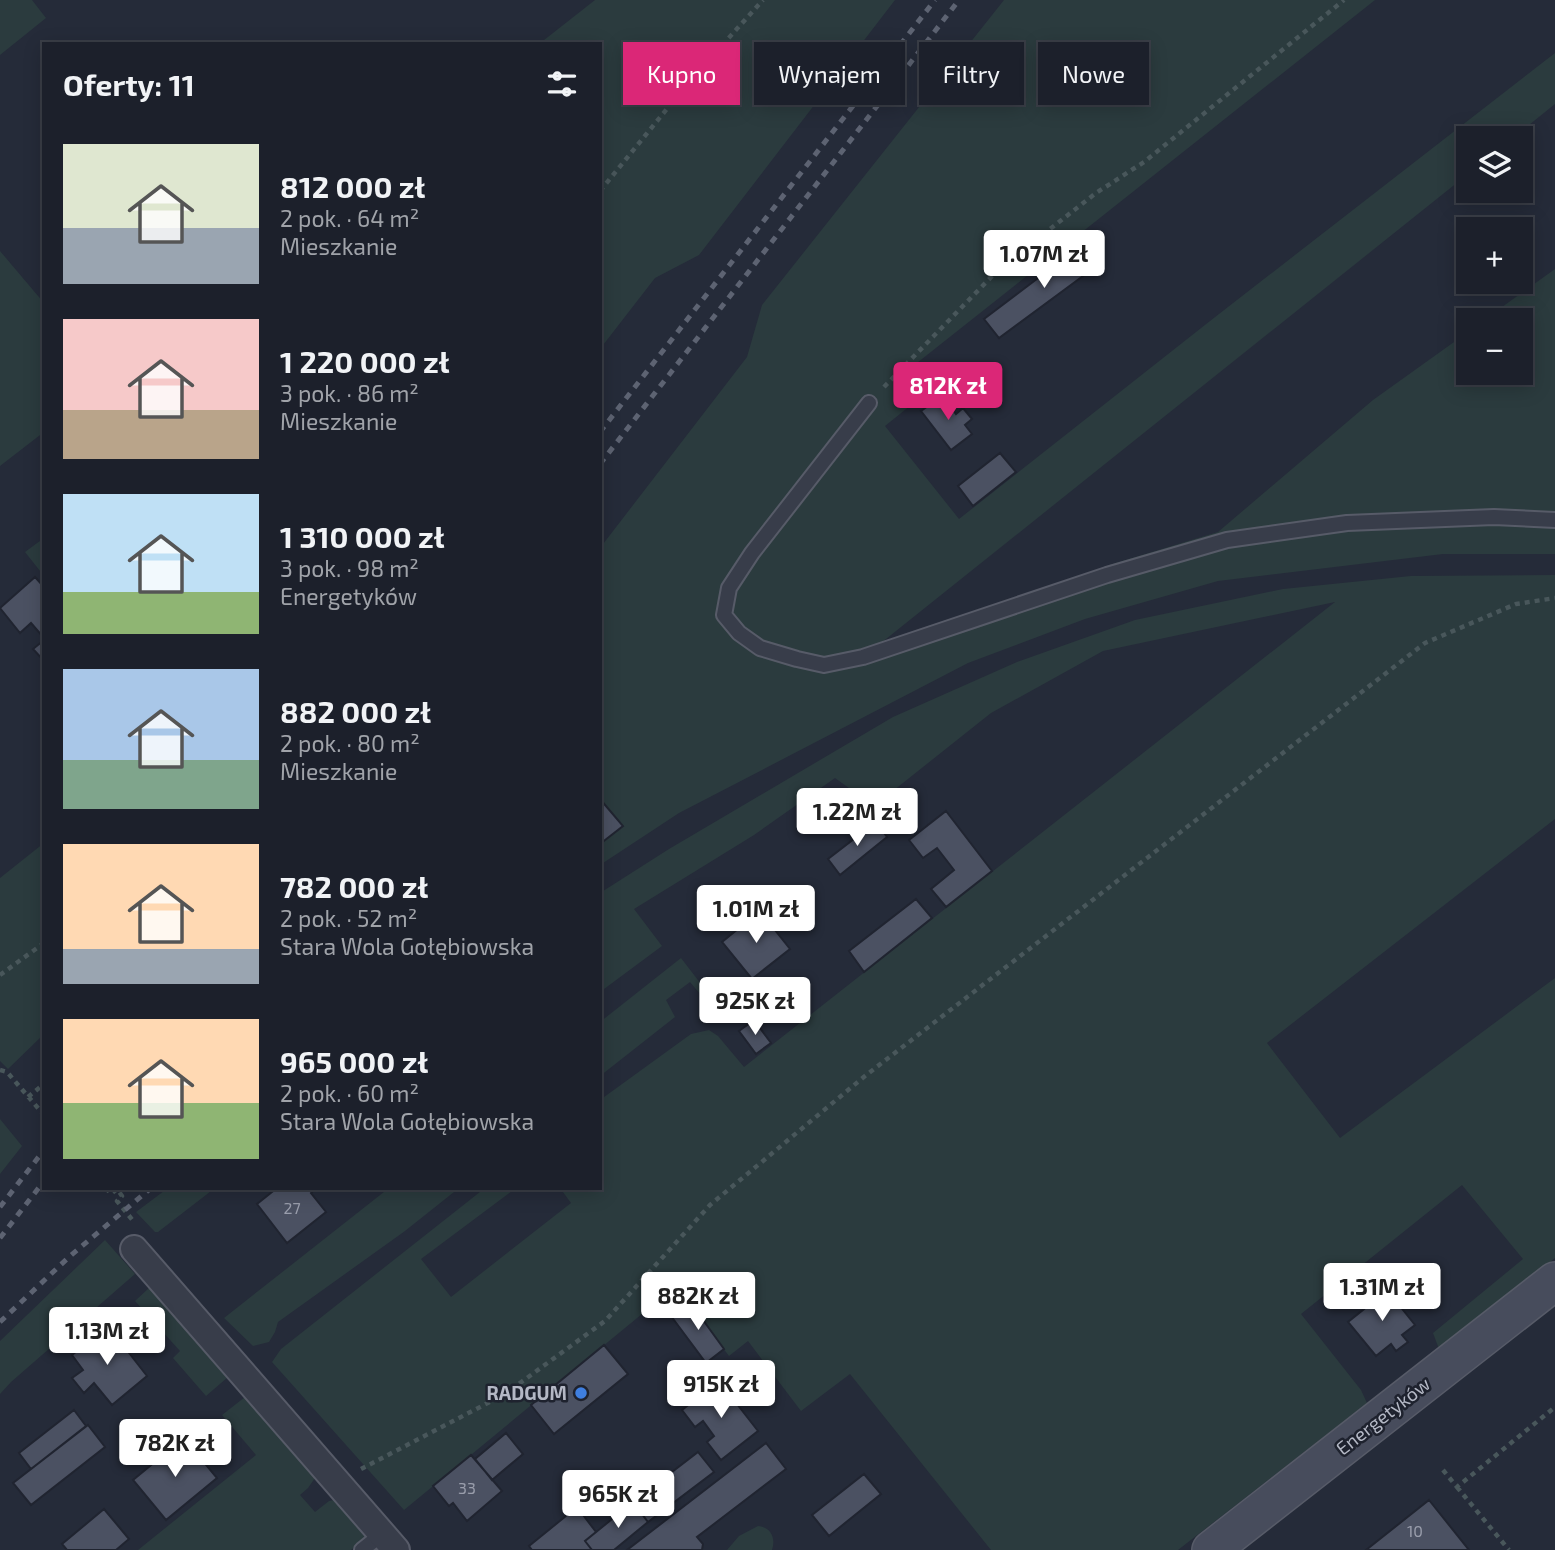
<!DOCTYPE html>
<html lang="pl">
<meta charset="utf-8">
<style>
:root{--surface:#1c202b;--page:#252833;--text:#f1f3f6;--muted:#a0a3a9;--line:#3a3e47;--accent:#db2777}
body{margin:0;font-family:"Exo 2",sans-serif;background:var(--page);color:var(--text);height:100vh;display:flex;flex-direction:column;font-size:26px;white-space:nowrap}
*{box-sizing:border-box;margin:0}
p{font-size:23px;color:var(--muted)}
.icon{flex:none;width:38px;height:38px;fill:none;stroke:currentColor;stroke-width:2;stroke-linecap:round;stroke-linejoin:round}
.map{position:relative;flex:1;overflow:hidden}
.sheet{position:absolute;left:42px;top:42px;width:560px;height:1148px;display:flex;flex-direction:column;background:var(--surface);border-radius:0px;box-shadow:0 4px 18px #0003,0 0 0 2px var(--line)}
.sheet>*{flex:none}
.guide{position:absolute;left:623px;top:42px;width:665px;height:63px;display:flex;gap:14px}
.controls{position:absolute;left:1456px;top:126px;display:grid;gap:14px}
.controls a{display:grid;place-items:center;width:77px;height:77px;border-radius:0px;background:var(--surface);box-shadow:0 4px 18px #0003,0 0 0 2px var(--line);font-size:35px}
.price{position:absolute;translate:-50% -60px;padding:0 16px;border-radius:7px;background:#fff;color:#222;font-size:23px;line-height:46px;filter:drop-shadow(0 2px 4px #0008)}
.price::after{content:'';position:absolute;left:50%;top:42px;width:21px;height:16px;margin-left:-10px;background:inherit;clip-path:polygon(0 0,100% 0,50% 100%)}
.price.selected{background:var(--accent);color:#fff}
ul{padding:0;list-style:none}
li{display:flex;align-items:center;gap:21px;height:175px;padding:0 21px}
li span{display:grid;place-items:center;flex:none;width:196px;height:140px;border-radius:0px;color:#555}
li>.icon{margin-inline-start:auto}
span .icon{width:84px;height:84px;fill:#fffc;stroke-width:1}
li b{font-size:30px}
h2{display:flex;justify-content:space-between;align-items:center;height:84px;padding:0 21px;font-size:30px}
.tag{padding:0 24px;border-radius:0px;background:var(--surface);box-shadow:0 4px 18px #0003,0 0 0 2px var(--line);font-size:24px;line-height:63px}
.tag.selected{background:var(--accent);color:#fff}
.map>svg:first-child{display:block}
.green{fill:#2b3b3e}
.building{fill:#4b5162;stroke:#202430;stroke-width:2}
.lines{fill:none;stroke-linecap:round;stroke-linejoin:round}
.service-casing{stroke:#575b68;stroke-width:18}
.minor-casing{stroke:#575b68;stroke-width:30}
.secondary-casing{stroke:#575b68;stroke-width:40}
.path{stroke:#49575b;stroke-width:4.5;stroke-dasharray:5 5;stroke-linecap:butt}
.service{stroke:#383d4a;stroke-width:14}
.minor{stroke:#383d4a;stroke-width:26}
.secondary{stroke:#474c5c;stroke-width:37}
.rail{stroke:#5d6372;stroke-width:5;stroke-dasharray:7 7;stroke-linecap:butt}
.shop-dot{fill:#3f7fe0;stroke:#1e222e;stroke-width:2.5}
.labels{text-anchor:middle;stroke-width:5;stroke-linejoin:round;paint-order:stroke}
.number-label{font-size:16px;fill:#9a9eac}
.poi-label{font-size:19px;font-weight:bold;fill:#b4b8c5;stroke:#1e222e;text-anchor:end}
.street-label{font-size:19px;fill:#b4b8c5;stroke:#1e222e}
</style>
<div class="map">
<svg width="1555" height="1550" viewBox="0 0 1555 1550">
<rect width="100%" height="100%" fill="#252b39"/>
<path class="green" d="M0,0H32L46,18L0,55Z
M595,0H895L699,255L655,278L600,349V44H539Z
M1004,0H1375L898,378L916,401L885,426L959,519L1210,321L1555,53V104L1513,138H1468V174L881,643L968,621L1109,565L1218,532L1373,400L1468,332V373H1521V320H1484L1555,269V554H1443L1218,581L1085,619L968,663L679,813L600,865V548L747,357L762,305Z
M0,251L44,303V432L0,466Z
M44,538V576L25,552Z
M1555,575V819L1267,1043L1340,1138L1555,978V1258L1439,1349L1433,1333L1523,1259L1462,1185L1301,1314L1361,1390L1367,1403L1178,1550H991L850,1374L801,1411L748,1341L729,1356L676,1286L404,1510L272,1362L281,1349L485,1188H516L421,1259L451,1297L571,1203L560,1188H600V1100L691,1034L709,1030L718,1036L744,1067L1335,602L1103,651L991,713L874,806L835,778L754,835L634,909L662,946L600,992V893L669,849L893,717L1017,662L1135,620L1283,589L1411,576Z
M44,843V1034L8,1069L0,1061V878Z
M681,958L711,997L706,1001L690,982L666,1000L675,1017L600,1076V1022Z
M0,1119L22,1146L0,1174Z
M168,1188H215L158,1232H155L136,1212Z
M389,1188H459L405,1231L278,1322L275,1332L269,1342L253,1346L224,1318Z
M105,1240L135,1274L11,1382L0,1394V1341Z
M150,1287L228,1377L206,1396L173,1358L180,1351L135,1301Z
M245,1397L315,1478L308,1488L300,1495L315,1512L329,1501L334,1500L366,1538L351,1550H138L256,1455L222,1415Z
M758,1526C771,1527 776,1538 772,1550H727L739,1536Z"/>
<path class="building" d="M1087,241L1102,262L999,338L984,319Z
M942,396L956,414L963,408L972,419L965,425L972,434L951,450L921,411Z
M1000,453L1016,472L973,506L958,486Z
M35,577L44,587V638L31,623L20,633L0,608Z
M44,640V661L33,649Z
M600,799L623,826L600,844Z
M946,811L992,871L946,907L931,889L954,870L937,848L923,858L909,840Z
M876,822L887,837L840,875L828,859Z
M916,899L932,918L864,972L849,951Z
M760,911L790,949L752,979L722,942Z
M754,1020L771,1043L756,1054L739,1031Z
M277,1188H316L311,1193L326,1212L287,1243L257,1204Z
M1379,1287L1384,1293L1387,1290L1415,1325L1402,1335L1408,1342L1396,1351L1391,1344L1376,1356L1348,1322L1374,1301L1369,1295Z
M690,1302L724,1349L706,1363L671,1316Z
M108,1326L147,1376L112,1405L94,1383L84,1393L72,1378L83,1370L72,1355Z
M604,1345L628,1374L554,1434L531,1405Z
M719,1381L758,1431L721,1460L707,1442L714,1436L703,1421L695,1427L682,1410Z
M74,1410L86,1426L31,1469L19,1453Z
M88,1425L105,1447L31,1505L13,1483Z
M506,1433L523,1454L492,1480L475,1459Z
M184,1438L217,1478L166,1520L133,1480Z
M766,1443L786,1469L697,1537L703,1544L702,1550H627Z
M698,1452L714,1472L648,1522L633,1502Z
M471,1455L502,1491L467,1521L453,1503L449,1506L433,1486Z
M864,1474L881,1494L829,1536L812,1515Z
M1429,1500L1469,1550H1366Z
M633,1502L648,1522L614,1550H592L585,1541Z
M577,1507L596,1532L585,1541L592,1550H532L529,1546Z
M104,1509L129,1539L116,1550H67L62,1544Z"/>
<g class="lines">
<g class="service-casing">
<path id="service" d="M869,403L752,553L729,588L724,615L739,633L760,648L797,659L824,665L863,657L1107,575L1227,540L1347,523L1494,517L1555,520
M362,1550L382,1534"/>
</g>
<g class="minor-casing">
<path id="minor" d="M134,1249L396,1550"/>
</g>
<g class="secondary-casing">
<path id="secondary" d="M1211,1550L1555,1281"/>
</g>
<path class="path" d="M600,191L688,83L763,0
M884,387L999,269L1096,193L1144,162L1344,0
M0,975L44,943
M0,1070L7,1072L44,1115
M28,1097L44,1084
M106,1188L111,1194L117,1189L122,1196L117,1201L134,1222
M361,1469L505,1394L605,1321L710,1205L865,1076L1425,643L1516,604L1555,598
M1443,1470L1457,1487L1555,1407
M1457,1487L1509,1550"/>
<use href="#service" class="service"/>
<use href="#minor" class="minor"/>
<use href="#secondary" class="secondary"/>
<path class="rail" d="M600,432L935,0
M600,464L959,0
M0,1207L44,1150
M0,1238L44,1181
M0,1322L69,1257L151,1188"/>
</g>
<circle class="shop-dot" cx="581" cy="1393" r="7"/>
<g class="labels">
<g class="number-label">
<text x="292" y="1214">27</text>
<text x="467" y="1494">33</text>
<text x="1415" y="1537">10</text>
</g>
<g class="poi-label">
<text x="567" y="1400">RADGUM</text>
</g>
<g class="street-label">
<text transform="translate(1383 1416) rotate(-38)" y="7">Energetyków</text>
</g>
</g>
</svg>
<div class="controls">
<a><svg class="icon" aria-label="layers" viewBox="0 0 24 24"><path d="M12 4l9 5-9 5-9-5zM3 14l9 5 9-5"/></svg></a>
<a>+</a>
<a>−</a>
</div>
<b class="price" style="left:1044px;top:290px">1.07M zł</b>
<b class="price selected" style="left:948px;top:422px">812K zł</b>
<b class="price" style="left:857px;top:848px">1.22M zł</b>
<b class="price" style="left:756px;top:945px">1.01M zł</b>
<b class="price" style="left:755px;top:1037px">925K zł</b>
<b class="price" style="left:1382px;top:1323px">1.31M zł</b>
<b class="price" style="left:698px;top:1332px">882K zł</b>
<b class="price" style="left:107px;top:1367px">1.13M zł</b>
<b class="price" style="left:721px;top:1420px">915K zł</b>
<b class="price" style="left:175px;top:1479px">782K zł</b>
<b class="price" style="left:618px;top:1530px">965K zł</b>
<div class="guide">
<a class="tag selected">Kupno</a>
<a class="tag">Wynajem</a>
<a class="tag">Filtry</a>
<a class="tag">Nowe</a>
</div>
<section class="sheet">
<h2>Oferty: 11<svg class="icon" aria-label="filters" viewBox="0 0 24 24"><path d="M4 7h16M4 17h16"/><circle cx="9" cy="7" r="2"/><circle cx="15" cy="17" r="2"/></svg></h2>
<ul>
<li><span style="background:linear-gradient(#dfe7d0 60%,#9aa5b1 0)"><svg class="icon" aria-label="home" viewBox="0 0 24 24"><path d="M3 11l9-7 9 7M6 9v11h12V9"/></svg></span><div><b>812 000 zł</b><p>2 pok. · 64 m²</p><p>Mieszkanie</p></div></li>
<li><span style="background:linear-gradient(#f6c9c9 65%,#b9a48a 0)"><svg class="icon" aria-label="home" viewBox="0 0 24 24"><path d="M3 11l9-7 9 7M6 9v11h12V9"/></svg></span><div><b>1 220 000 zł</b><p>3 pok. · 86 m²</p><p>Mieszkanie</p></div></li>
<li><span style="background:linear-gradient(#bfe0f5 70%,#8fb573 0)"><svg class="icon" aria-label="home" viewBox="0 0 24 24"><path d="M3 11l9-7 9 7M6 9v11h12V9"/></svg></span><div><b>1 310 000 zł</b><p>3 pok. · 98 m²</p><p>Energetyków</p></div></li>
<li><span style="background:linear-gradient(#a9c7e8 65%,#7fa58c 0)"><svg class="icon" aria-label="home" viewBox="0 0 24 24"><path d="M3 11l9-7 9 7M6 9v11h12V9"/></svg></span><div><b>882 000 zł</b><p>2 pok. · 80 m²</p><p>Mieszkanie</p></div></li>
<li><span style="background:linear-gradient(#ffd9b3 75%,#9aa5b1 0)"><svg class="icon" aria-label="home" viewBox="0 0 24 24"><path d="M3 11l9-7 9 7M6 9v11h12V9"/></svg></span><div><b>782 000 zł</b><p>2 pok. · 52 m²</p><p>Stara Wola Gołębiowska</p></div></li>
<li><span style="background:linear-gradient(#ffd9b3 60%,#8fb573 0)"><svg class="icon" aria-label="home" viewBox="0 0 24 24"><path d="M3 11l9-7 9 7M6 9v11h12V9"/></svg></span><div><b>965 000 zł</b><p>2 pok. · 60 m²</p><p>Stara Wola Gołębiowska</p></div></li>
</ul>
</section>
</div>
